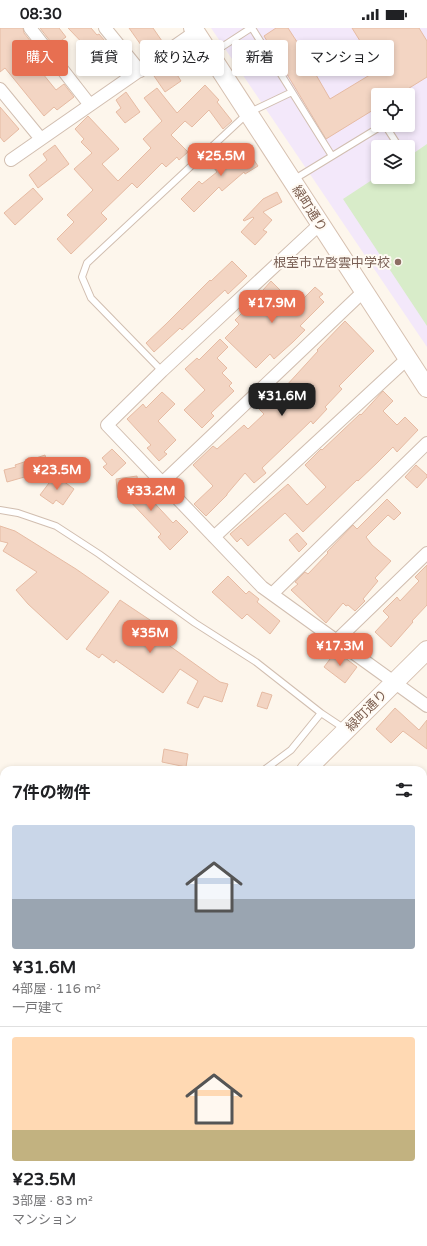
<!DOCTYPE html>
<html lang="ja">
<meta charset="utf-8">
<style>
:root{--surface:#fff;--page:#f6f6f6;--text:#202124;--muted:#757577;--line:#e0e0e0;--accent:#e76f51}
body{margin:0;font-family:"Varela Round","Noto Sans JP",sans-serif;background:var(--page);color:var(--text);height:100vh;display:flex;flex-direction:column;font-size:15px;white-space:nowrap}
*{box-sizing:border-box;margin:0}
p{font-size:13px;color:var(--muted)}
.icon{flex:none;width:22px;height:22px;fill:none;stroke:currentColor;stroke-width:2;stroke-linecap:round;stroke-linejoin:round}
.map{position:relative;flex:1;overflow:hidden}
.side{position:absolute;left:0px;top:738px;width:427px;height:480px;display:flex;flex-direction:column;background:var(--surface);border-radius:12px 12px 0 0;box-shadow:0 2px 6px #0003}
.side>*{flex:none}
.top-card{position:absolute;left:12px;top:12px;width:403px;height:36px;display:flex;gap:8px}
.fabs{position:absolute;left:371px;top:60px;display:grid;gap:8px}
.fabs a{display:grid;place-items:center;width:44px;height:44px;border-radius:4px;background:var(--surface);box-shadow:0 2px 6px #0003;font-size:20px}
.price{position:absolute;translate:-50% -34px;padding:0 9px;border-radius:8px;background:var(--accent);color:#fff;font-size:13px;line-height:26px;filter:drop-shadow(0 1px 2px #0008)}
.price::after{content:'';position:absolute;left:50%;top:24px;width:12px;height:9px;margin-left:-6px;background:inherit;clip-path:polygon(0 0,100% 0,50% 100%)}
.price.selected{background:#222;color:#fff}
ul{padding:0;list-style:none}
li{display:grid;align-content:center;gap:8px;height:212px;padding:0 12px}
li+li{border-top:1px solid var(--line)}
li span{display:grid;place-items:center;height:124px;border-radius:4px;color:#555}
li>.icon{margin-inline-start:auto}
span .icon{width:72px;height:72px;fill:#fffc;stroke-width:1}
li b{font-size:17px}
h2{display:flex;justify-content:space-between;align-items:center;height:48px;padding:0 12px;font-size:17px}
.tag{padding:0 14px;border-radius:4px;background:var(--surface);box-shadow:0 2px 6px #0003;font-size:14px;line-height:36px}
.tag.selected{background:var(--accent);color:#fff}
.status{display:flex;justify-content:space-between;align-items:center;height:28px;padding:0 20px;background:var(--surface);direction:ltr}
.status svg{height:11px;fill:currentColor}
.map>svg:first-child{display:block}
.education{fill:#f3e8fa;fill-rule:evenodd}
.green{fill:#d8ecc9}
.building{fill:#f3d5c3;stroke:#e6bba3}
.lines{fill:none;stroke-linecap:round;stroke-linejoin:round}
.lane-casing{stroke:#d1beb0;stroke-width:8}
.street-casing{stroke:#d1beb0;stroke-width:14}
.secondary-casing{stroke:#d6c0b0;stroke-width:20}
.lane{stroke:#fff;stroke-width:6}
.street{stroke:#fff;stroke-width:12}
.secondary{stroke:#fff;stroke-width:18}
.education-dot{fill:#8d6e63;stroke:#fffaf3;stroke-width:1.5}
.labels{text-anchor:middle;stroke-width:4;stroke-linejoin:round;paint-order:stroke}
.street-label{font-size:13px;fill:#7a5c4d;stroke:#fffaf3}
.education-label{font-size:13px;fill:#785e54;stroke:#fffaf3;text-anchor:end}
</style>
<div class="status"><b>08:30</b><svg viewBox="0 0 49 12"><path d="M0 12V9h3v3zM5 12V6h3v6zM10 12V3h3v9zM15 12V0h3v12zM26 1h20v11H26zM47 4h2v5h-2z"/></svg></div>
<div class="map">
<svg width="427" height="1218" viewBox="0 0 427 1218">
<rect width="100%" height="100%" fill="#fdf6ec"/>
<path class="education" d="M211,0H427V319ZM378,67H408V97H378ZM378,119H408V149H378Z
M144,1214H354L353,1218H143Z"/>
<path class="green" d="M427,116V298L343,171L378,148L408,149V129Z"/>
<path class="building" d="M0,0H23L24,5L51,39L43,46L56,62L64,56L74,69L57,82L54,79L44,88L5,40L0,44Z
M40,0H59L66,9L54,18Z
M68,0H91L97,7L99,6L124,35L108,46L96,29Z
M129,0H153L162,13L146,24Z
M276,0H288L301,20L309,15L317,28L308,33L330,71L378,42L352,0H419L427,13V49L398,67H378V79L326,111L264,8Z
M171,37L181,53L165,64L154,48Z
M205,57L219,72L217,74L232,93L223,101L209,82L192,99L185,93L171,107L188,124L179,132L177,129L166,139L162,135L137,160L132,155L101,185L107,191L71,226L57,211L74,194L67,187L93,162L74,141L92,125L81,114L84,111L75,101L88,88L119,121L102,136L118,153L151,120L143,111L162,93L144,70L157,60L177,85Z
M126,64L140,84L125,95L116,84L121,80L116,72Z
M0,79L19,101L4,114L0,109Z
M243,116L258,138L245,146L244,144L222,163L219,159L194,184L181,171L199,153L202,156L217,144L214,140L231,126V125Z
M55,117L69,136L38,160L29,147L47,132L43,126Z
M33,160L43,171L15,197L4,185Z
M277,164L282,174L263,184L272,192L263,202L267,204L255,217L241,204L254,190L253,189L244,193L243,192L263,171Z
M232,233L247,248L228,266L225,262L182,302L180,300L154,324L146,315L166,296L210,252L211,253Z
M271,253L296,278L315,259L323,266L319,269L324,274L300,298L305,302L293,314L274,331L270,326L256,340L225,310L239,296L235,292L248,279L251,282L267,266L263,262Z
M345,293L374,323L339,358L342,361L325,379L327,381L313,396L311,393L262,440L266,445L254,455L245,445L227,466V467L206,488L194,476L213,458L193,437L213,418L217,421L244,397L248,401L264,386L259,381L265,375L261,371L269,364L275,370L318,323L317,322Z
M220,311L228,319L217,330L227,340L222,345L232,355L229,358L234,363L211,385L214,388L202,400L184,382L205,362L185,341L197,330L199,332Z
M383,363L393,373L383,383L397,397L405,389L418,402L397,424L393,419L377,435L358,453L357,452L303,504L285,485L248,518L241,510L237,514L230,506L288,456L307,477L326,459L305,437L321,421L322,422L360,386L361,387Z
M162,364L175,376L158,393L176,412L164,424L167,426L159,433L147,420L151,417L127,391L143,376L146,380Z
M112,421L126,435L112,448L103,439L107,436L102,430Z
M45,427L49,442L7,454L4,442L16,439L15,437Z
M416,437L427,447V449L417,460L405,449Z
M55,447L74,461L63,477L56,472L53,476L40,467Z
M137,448L140,476L148,468L173,495L176,492L188,504L170,522L158,509L161,506L126,469L118,470L116,451Z
M387,471L401,485L394,492L388,487L366,509L372,517L391,533L375,550L378,553L363,571L365,573L355,583L348,577L346,578L343,575L326,595L291,562L298,556L295,554L305,544L308,546L328,525L327,524L353,497L357,501Z
M0,498L15,503L76,541L109,564L67,612L28,576L16,562L37,544L3,523L8,515L0,513Z
M297,505L307,516L299,524L289,512Z
M427,537V577L412,593L413,594L391,619L375,604L389,589L383,583L397,569L400,573L419,553L415,549Z
M228,548L246,566L249,563L259,571L257,574L280,593L270,606L247,586L242,591L212,564Z
M120,572L159,598L153,606L220,654L228,656L222,674L204,668L198,680L187,675L198,653L180,641L163,665L116,632L114,635L102,626L99,630L86,621Z
M336,623L357,639L345,655L324,639Z
M262,664L272,667L267,681L257,678Z
M395,680L419,702L427,692V721L403,703L391,715L376,701Z
M164,721L188,726L186,739L162,734Z"/>
<g class="lines">
<g class="lane-casing">
<path id="lane" d="M252,0L332,128
M211,26L251,0
M385,97L399,119
M293,152L383,97
M162,343L91,270L82,249L87,235L248,85L292,64
M0,482L18,485L56,498L99,526L195,595L256,634L321,685L345,701
M264,742L291,722L321,685
M423,1029L427,1030"/>
</g>
<g class="street-casing">
<path id="street" d="M30,0L90,77
M105,0L140,43
M0,61L41,111
M11,132L195,4
M320,196L162,343L107,397L262,559L427,678
M162,455L364,263
M214,509L408,330
M272,566L427,415
M336,613L427,525
M0,794L4,795
M0,912H4
M423,1142L427,1143
M0,1157L4,1158"/>
</g>
<g class="secondary-casing">
<path id="secondary" d="M193,0L427,360
M306,742L427,622
M423,950L427,931
M0,1035L4,1036
M125,1218L126,1214
M368,1218L369,1214"/>
</g>
<use href="#lane" class="lane"/>
<use href="#street" class="street"/>
<use href="#secondary" class="secondary"/>
</g>
<circle class="education-dot" cx="398" cy="234" r="4"/>
<g class="labels">
<g class="street-label">
<text transform="translate(310 180) rotate(57)" y="5">緑町通り</text>
<text transform="translate(366 682) rotate(-45)" y="5">緑町通り</text>
</g>
<g class="education-label">
<text x="390" y="239">根室市立啓雲中学校</text>
</g>
</g>
</svg>
<div class="fabs">
<a><svg class="icon" aria-label="locate" viewBox="0 0 24 24"><circle cx="12" cy="12" r="6"/><path d="M12 2v4M12 18v4M2 12h4M18 12h4"/></svg></a>
<a><svg class="icon" aria-label="layers" viewBox="0 0 24 24"><path d="M12 4l9 5-9 5-9-5zM3 14l9 5 9-5"/></svg></a>
</div>
<b class="price" style="left:221px;top:149px">¥25.5M</b>
<b class="price" style="left:272px;top:296px">¥17.9M</b>
<b class="price selected" style="left:282px;top:389px">¥31.6M</b>
<b class="price" style="left:57px;top:463px">¥23.5M</b>
<b class="price" style="left:151px;top:484px">¥33.2M</b>
<b class="price" style="left:150px;top:626px">¥35M</b>
<b class="price" style="left:340px;top:639px">¥17.3M</b>
<div class="top-card">
<a class="tag selected">購入</a>
<a class="tag">賃貸</a>
<a class="tag">絞り込み</a>
<a class="tag">新着</a>
<a class="tag">マンション</a>
</div>
<section class="side">
<h2>7件の物件<svg class="icon" aria-label="filters" viewBox="0 0 24 24"><path d="M4 7h16M4 17h16"/><circle cx="9" cy="7" r="2"/><circle cx="15" cy="17" r="2"/></svg></h2>
<ul>
<li><span style="background:linear-gradient(#c9d6e8 60%,#9aa5b1 0)"><svg class="icon" aria-label="home" viewBox="0 0 24 24"><path d="M3 11l9-7 9 7M6 9v11h12V9"/></svg></span><div><b>¥31.6M</b><p>4部屋 · 116 m²</p><p>一戸建て</p></div></li>
<li><span style="background:linear-gradient(#ffd9b3 75%,#c2b280 0)"><svg class="icon" aria-label="home" viewBox="0 0 24 24"><path d="M3 11l9-7 9 7M6 9v11h12V9"/></svg></span><div><b>¥23.5M</b><p>3部屋 · 83 m²</p><p>マンション</p></div></li>
</ul>
</section>
</div>
